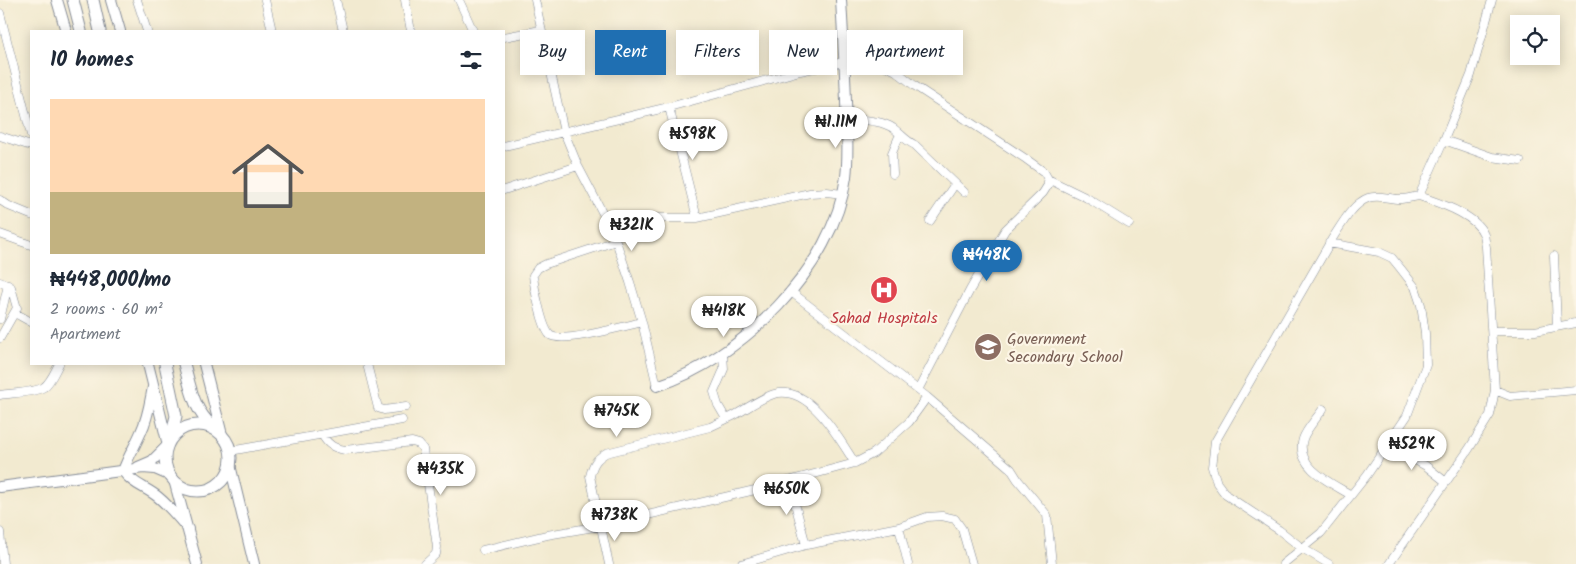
<!DOCTYPE html>
<meta charset="utf-8">
<style>
:root{--surface:#fff;--page:#f2f2f3;--text:#1f2937;--muted:#747a83;--accent:#1f6fb2}
body{margin:0;font-family:Kalam,sans-serif;background:var(--page);color:var(--text);height:100vh;display:flex;flex-direction:column;font-size:19px;white-space:nowrap}
*{box-sizing:border-box;margin:0}
p{font-size:16px;color:var(--muted)}
.icon{flex:none;width:28px;height:28px;fill:none;stroke:currentColor;stroke-width:2;stroke-linecap:round;stroke-linejoin:round}
.map{position:relative;flex:1;overflow:hidden}
.details{position:absolute;left:30px;top:30px;width:475px;height:335px;display:flex;flex-direction:column;background:var(--surface);border-radius:0px;box-shadow:0 2px 12px #0003}
.details>*{flex:none}
.guide{position:absolute;left:520px;top:30px;width:475px;height:45px;display:flex;gap:10px}
.buttons{position:absolute;left:1510px;top:15px;display:grid;gap:10px}
.buttons a{display:grid;place-items:center;width:50px;height:50px;border-radius:0px;background:var(--surface);box-shadow:0 2px 12px #0003;font-size:25px}
.price{position:absolute;translate:-50% -42px;padding:0 11px;border-radius:18px;background:#fff;color:#222;font-size:16px;line-height:32px;filter:drop-shadow(0 1px 2px #0008)}
.price::after{content:'';position:absolute;left:50%;top:30px;width:15px;height:11px;margin-left:-8px;background:inherit;clip-path:polygon(0 0,100% 0,50% 100%)}
.price.current{background:var(--accent);color:#fff}
ul{padding:0;list-style:none}
li{display:grid;align-content:center;gap:10px;height:265px;padding:0 20px}
li span{display:grid;place-items:center;height:155px;border-radius:0px;color:#555}
li>.icon{margin-inline-start:auto}
span .icon{width:90px;height:90px;fill:#fffc;stroke-width:1}
li b{font-size:21px}
h2{display:flex;justify-content:space-between;align-items:center;height:60px;padding:0 20px;font-size:21px}
.tag{padding:0 18px;border-radius:0px;background:var(--surface);box-shadow:0 2px 12px #0003;font-size:18px;line-height:45px}
.tag.current{background:var(--accent);color:#fff}
.map>svg:first-child{display:block}
.lines{fill:none;stroke-linecap:round;stroke-linejoin:round}
.minor-casing{stroke:#868c97;stroke-width:9}
.major-casing{stroke:#868c97;stroke-width:12}
.highway-casing{stroke:#868c97;stroke-width:13}
.minor{stroke:#fff;stroke-width:8}
.major{stroke:#fff;stroke-width:10}
.highway{stroke:#fff;stroke-width:11}
.labels{text-anchor:middle;stroke-width:4.5;stroke-linejoin:round;paint-order:stroke}
.health-label{font-size:16px;fill:#be3a42;stroke:#fcf5e5}
.education-label{font-size:16px;fill:#785e54;stroke:#fcf5e5;text-anchor:start}
</style>
<div class="map">
<svg width="1576" height="564" viewBox="0 0 1576 564">
<rect width="100%" height="100%" fill="#fcf5e5"/>
<filter id="ink" filterUnits="userSpaceOnUse"><feTurbulence type="fractalNoise" baseFrequency=".02" numOctaves="2"/><feDisplacementMap in="SourceGraphic" scale="10" xChannelSelector="R" yChannelSelector="G"/><feConvolveMatrix kernelMatrix="1 2 1 2 8 2 1 2 1" color-interpolation-filters="sRGB"/></filter>
<filter id="wash" filterUnits="userSpaceOnUse"><feTurbulence type="fractalNoise" baseFrequency=".0096" numOctaves="4" result="noise"/><feDisplacementMap in="SourceGraphic" scale="20" xChannelSelector="R" yChannelSelector="G"/><feGaussianBlur stdDeviation="1.12" result="paint"/><feColorMatrix in="noise" values="0 0 0 0 0 0 0 0 0 0 0 0 0 0 0 0 0 1.4 0 .05"/><feComposite in="paint" operator="in"/></filter>
<g filter="url(#wash)">
<rect width="100%" height="100%" fill="#f2ead0"/>
</g>
<g filter="url(#ink)">
<g class="lines">
<g class="minor-casing">
<path id="minor" d="M137,0L147,31
M265,0L272,31
M336,0L343,31
M405,0L411,31
M459,0L473,31
M535,0L564,132L578,166L609,225L616,241L630,282L642,322L657,386
M0,13L31,135
M504,37L541,30
M669,107L697,218
M847,118C861,120 881,120 893,128C901,134 906,141 915,145L964,192
M0,136L31,146
M1444,140L1492,157L1520,161
M504,146L669,107L800,71L844,62L881,64L896,71L915,86L1026,159L1044,172L1048,179L1087,198L1129,224
M893,174L892,153L900,134
M504,190L578,166
M0,200L9,206L31,215
M656,218H697L810,193L827,192L842,194
M930,221L955,184
M0,234L31,245
M616,241L546,264L538,268L533,275C534,286 542,328 550,335C561,344 625,326 642,322
M1554,256L1557,326
M0,282L11,287L17,308L0,338
M790,291L927,397L1011,469L1018,480L1047,515L1052,564
M15,313L31,322
M0,319L8,285
M1492,331H1535L1576,323
M723,355L724,369L714,392L718,405L725,417L729,418C744,411 758,399 774,394C810,384 839,439 855,463
M367,364L378,408L384,410L406,407
M918,390L970,290L1005,230L1043,193L1048,185V179
M1495,390L1510,396L1576,390
M0,395C12,393 34,393 44,387C51,382 55,371 59,364
M1323,409C1317,418 1306,429 1303,439C1294,467 1333,484 1351,495
M323,436C328,445 334,448 345,450L412,442L419,444L423,449L437,547L436,554L425,564
M1388,445L1426,466L1446,482
M230,451L402,420
M789,481L806,545
M899,527L908,564
M0,532L3,564
M483,550L547,535L600,526L755,490L855,463L874,453L909,422L927,397
M609,564L590,476C593,464 596,459 606,453L710,427L729,418
M741,564L806,545L899,527L927,517L942,516L955,519L962,529L972,564
M1283,564L1321,533L1367,475L1407,416L1426,365L1425,333L1421,305L1415,287L1401,269L1392,258L1379,252L1329,243
M1329,564L1302,548L1279,530L1226,495L1217,483L1212,467L1215,442L1332,239C1341,226 1352,204 1368,198C1378,194 1389,199 1399,199C1406,199 1412,197 1419,196
M1389,564L1469,449L1490,415L1495,390L1486,247C1485,243 1485,238 1484,235C1476,214 1438,203 1419,196L1444,140L1471,75L1492,0"/>
</g>
<g class="major-casing">
<path id="major" d="M57,0L66,31
M111,0L120,31
M204,364L222,435
M657,386C741,359 834,268 846,177C849,152 847,127 846,102C845,68 843,34 841,0
M153,387C150,402 148,418 141,432C135,446 128,457 123,471C131,483 147,488 158,497C170,507 179,518 188,529
M230,465L254,564
M138,467L152,461L168,445L148,364
M174,480L197,564
M0,487L143,468L155,469L171,476"/>
</g>
<g class="highway-casing">
<path id="highway" d="M73,0L81,31
M93,0L100,31
M165,364L176,416L171,438
M184,364C191,389 193,409 213,427
M165 458a33 33 0 1 1 66 0a33 33 0 1 1-66 0Z"/>
</g>
<use href="#minor" class="minor"/>
<use href="#major" class="major"/>
<use href="#highway" class="highway"/>
</g>
</g>
<defs>
<g id="hospital-disc" transform="scale(1.4375)"><circle r="9.5" fill="#e0444e" stroke="#fcf5e5"/><path d="M-5-5h3v3.5h4V-5h3V5h-3V1.5h-4V5h-3Z" fill="#fff"/></g>
<g id="school-disc" transform="scale(1.4375)"><circle r="9.5" fill="#8d6e63" stroke="#fcf5e5"/><path d="M0-5L7-2L0 1L-7-2ZM-4 1L0 2.5L4 1V4Q0 6-4 4Z" fill="#fff"/></g>
</defs>
<g fill-rule="evenodd">
<use href="#hospital-disc" x="884" y="290"/>
<use href="#school-disc" x="988" y="347"/>
</g>
<g class="labels">
<g class="health-label">
<text x="884" y="323">Sahad Hospitals</text>
</g>
<g class="education-label">
<text x="1007" y="344">Government<tspan x="1007" dy="18">Secondary School</tspan></text>
</g>
</g>
</svg>
<div class="buttons">
<a><svg class="icon" aria-label="locate" viewBox="0 0 24 24"><circle cx="12" cy="12" r="6"/><path d="M12 2v4M12 18v4M2 12h4M18 12h4"/></svg></a>
</div>
<b class="price" style="left:836px;top:149px">₦1.11M</b>
<b class="price" style="left:693px;top:161px">₦598K</b>
<b class="price" style="left:632px;top:252px">₦321K</b>
<b class="price current" style="left:987px;top:282px">₦448K</b>
<b class="price" style="left:724px;top:338px">₦418K</b>
<b class="price" style="left:617px;top:438px">₦745K</b>
<b class="price" style="left:1412px;top:471px">₦529K</b>
<b class="price" style="left:441px;top:496px">₦435K</b>
<b class="price" style="left:787px;top:516px">₦650K</b>
<b class="price" style="left:615px;top:542px">₦738K</b>
<div class="guide">
<a class="tag">Buy</a>
<a class="tag current">Rent</a>
<a class="tag">Filters</a>
<a class="tag">New</a>
<a class="tag">Apartment</a>
</div>
<section class="details">
<h2>10 homes<svg class="icon" aria-label="filters" viewBox="0 0 24 24"><path d="M4 7h16M4 17h16"/><circle cx="9" cy="7" r="2"/><circle cx="15" cy="17" r="2"/></svg></h2>
<ul>
<li><span style="background:linear-gradient(#ffd9b3 60%,#c2b280 0)"><svg class="icon" aria-label="home" viewBox="0 0 24 24"><path d="M3 11l9-7 9 7M6 9v11h12V9"/></svg></span><div><b>₦448,000/mo</b><p>2 rooms · 60 m²</p><p>Apartment</p></div></li>
</ul>
</section>
</div>
